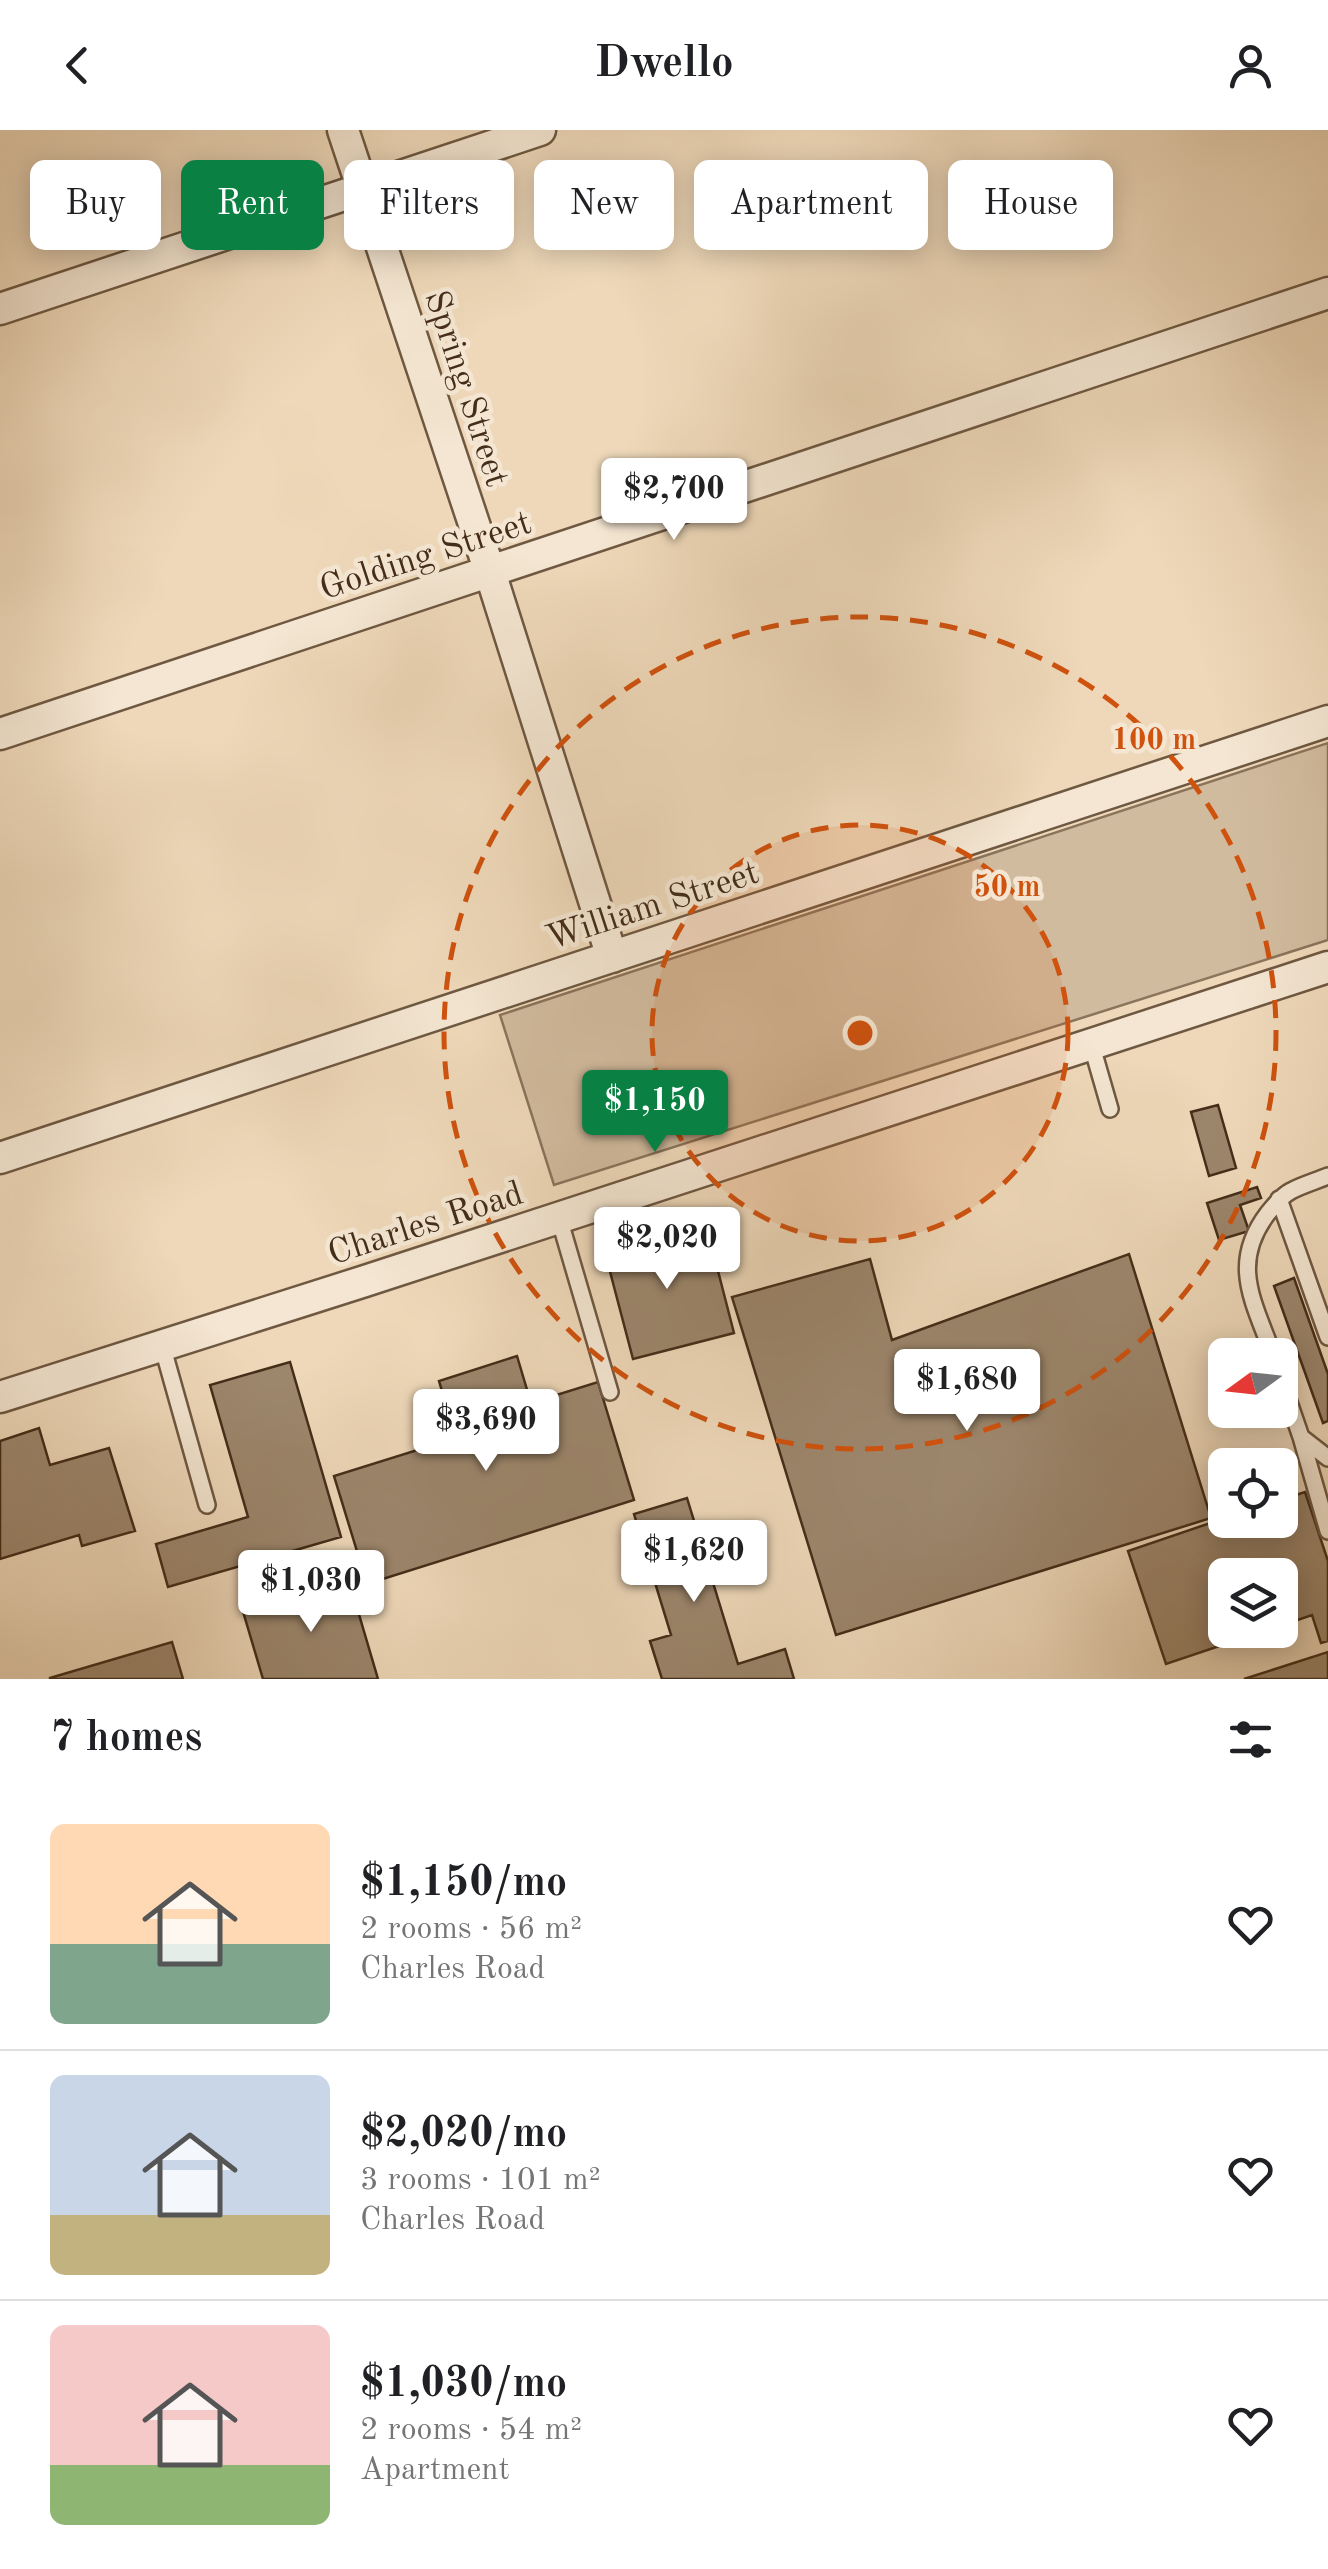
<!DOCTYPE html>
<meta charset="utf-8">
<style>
:root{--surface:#fff;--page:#f2f2f2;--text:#202124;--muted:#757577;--line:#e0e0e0;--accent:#0b8043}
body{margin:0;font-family:"Old Standard TT",serif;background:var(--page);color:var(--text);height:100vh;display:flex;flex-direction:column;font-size:38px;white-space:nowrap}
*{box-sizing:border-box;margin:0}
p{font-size:32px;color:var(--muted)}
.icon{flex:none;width:55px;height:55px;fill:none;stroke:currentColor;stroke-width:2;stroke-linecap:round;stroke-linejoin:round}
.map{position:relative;height:1549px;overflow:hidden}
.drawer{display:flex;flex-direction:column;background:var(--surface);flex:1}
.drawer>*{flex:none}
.top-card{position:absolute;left:30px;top:30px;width:1270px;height:90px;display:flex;gap:20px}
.needle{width:65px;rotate:255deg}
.buttons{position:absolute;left:1208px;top:1208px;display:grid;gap:20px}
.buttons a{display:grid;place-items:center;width:90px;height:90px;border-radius:15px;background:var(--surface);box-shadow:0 5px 25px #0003;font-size:50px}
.price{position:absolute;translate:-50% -85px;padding:0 22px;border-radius:10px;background:#fff;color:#222;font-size:32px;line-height:65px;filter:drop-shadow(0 2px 5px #0008)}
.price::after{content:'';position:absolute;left:50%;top:60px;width:30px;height:22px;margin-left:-15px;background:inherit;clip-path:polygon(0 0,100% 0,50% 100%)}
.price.selected{background:var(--accent);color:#fff}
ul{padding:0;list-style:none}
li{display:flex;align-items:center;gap:30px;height:250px;padding:0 50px}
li+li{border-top:2px solid var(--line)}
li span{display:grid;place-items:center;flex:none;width:280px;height:200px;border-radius:15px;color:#555}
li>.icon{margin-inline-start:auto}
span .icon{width:120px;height:120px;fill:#fffc;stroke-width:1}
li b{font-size:42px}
h2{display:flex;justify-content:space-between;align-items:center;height:120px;padding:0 50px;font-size:42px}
.pill{padding:0 35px;border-radius:15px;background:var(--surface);box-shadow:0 5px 25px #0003;font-size:35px;line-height:90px}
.pill.selected{background:var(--accent);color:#fff}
header{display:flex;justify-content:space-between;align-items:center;height:130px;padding:0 50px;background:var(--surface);font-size:45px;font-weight:800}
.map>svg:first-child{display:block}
.green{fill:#d1bb9e;stroke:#8a745c;stroke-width:2.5}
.building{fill:#9c866c;stroke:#442d19;stroke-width:2.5}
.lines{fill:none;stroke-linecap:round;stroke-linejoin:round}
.service-casing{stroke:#6e5841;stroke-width:20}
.minor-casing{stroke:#6e5841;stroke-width:35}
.service{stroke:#f4e6d2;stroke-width:15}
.minor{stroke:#f4e6d2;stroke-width:30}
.ring{fill:none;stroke:#cf520e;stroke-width:5;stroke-dasharray:18 12}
.labels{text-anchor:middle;stroke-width:9;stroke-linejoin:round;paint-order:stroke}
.street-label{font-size:35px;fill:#442d19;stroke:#f4e6d2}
.centre{fill:#cf520e;stroke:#f4e6d2;stroke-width:5}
.ring-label{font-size:30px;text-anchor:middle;font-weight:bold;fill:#cf520e;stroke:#f4e6d2;stroke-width:9;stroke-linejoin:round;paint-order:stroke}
</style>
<header><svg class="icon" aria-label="back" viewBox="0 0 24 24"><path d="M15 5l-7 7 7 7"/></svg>Dwello<svg class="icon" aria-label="person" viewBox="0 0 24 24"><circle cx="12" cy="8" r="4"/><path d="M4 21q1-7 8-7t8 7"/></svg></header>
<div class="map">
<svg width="1328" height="1549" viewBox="0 0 1328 1549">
<rect width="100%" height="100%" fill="#eed8b9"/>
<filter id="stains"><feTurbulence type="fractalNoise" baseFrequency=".002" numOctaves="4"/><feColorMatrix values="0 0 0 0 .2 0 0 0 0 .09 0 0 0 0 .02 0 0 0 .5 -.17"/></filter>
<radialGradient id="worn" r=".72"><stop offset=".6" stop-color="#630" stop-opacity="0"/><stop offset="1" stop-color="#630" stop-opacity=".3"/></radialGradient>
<path class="green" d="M1328,613V810L554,1055L500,885Z"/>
<path class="building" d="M1218,975L1236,1038L1209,1046L1191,982Z
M1257,1057L1261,1068L1240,1075L1249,1101L1219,1110L1207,1073Z
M666,1098L670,1115L709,1106L734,1203L633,1229L603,1115Z
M1129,1124L1211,1388L836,1505L732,1167L870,1129L892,1210Z
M1294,1148L1328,1244V1291L1323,1293L1274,1156Z
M517,1226L531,1273L598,1252L634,1370L367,1454L334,1346L456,1308L439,1251Z
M290,1232L341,1407L168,1457L156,1414L248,1387L210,1255Z
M39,1298L50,1335L109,1318L135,1401L82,1416L79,1405L0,1429V1311Z
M1305,1362L1328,1431V1511L1321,1513L1312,1485L1280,1496V1445H1225V1500H1267L1166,1534L1128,1421L1225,1388L1280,1390V1370Z
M687,1368L738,1534L785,1519L794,1549H662L650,1511L671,1505L634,1384Z
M348,1447L378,1549H263L242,1478Z
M172,1512L183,1549H50V1548Z
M1328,1522V1549H1244Z"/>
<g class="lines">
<g class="service-casing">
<path id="service" d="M1091,913L1110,979
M1279,1069L1328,1207
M559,1088L610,1262
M162,1215L207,1375
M1273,1225C1254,1172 1229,1134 1268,1083C1275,1075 1281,1066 1291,1061C1302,1055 1316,1051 1328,1046
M1280,1246L1301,1307L1328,1328
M1301,1307L1328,1401"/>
</g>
<g class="minor-casing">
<path id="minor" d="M343,0L490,442L612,827
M0,179L540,0
M0,604L1328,163
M0,1028L1328,591
M0,1267L365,1151L1328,837"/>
</g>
<use href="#service" class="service"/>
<use href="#minor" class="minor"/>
</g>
<circle cx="860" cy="903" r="208" fill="#cf520e" fill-opacity=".12"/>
<g class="ring">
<circle cx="860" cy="903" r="208"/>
<circle cx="860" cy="903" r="416"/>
</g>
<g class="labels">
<g class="street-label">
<text transform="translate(468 258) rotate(72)" y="12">Spring Street</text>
<text transform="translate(425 424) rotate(-18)" y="12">Golding Street</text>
<text transform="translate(652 774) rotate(-18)" y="12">William Street</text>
<text transform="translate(425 1092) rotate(-18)" y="12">Charles Road</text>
</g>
</g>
<circle cx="860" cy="903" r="15" class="centre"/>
<g class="ring-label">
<text x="1154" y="619">100 m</text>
<text x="1007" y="766">50 m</text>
</g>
<rect width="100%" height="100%" filter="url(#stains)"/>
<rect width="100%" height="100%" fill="url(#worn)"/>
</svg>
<div class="buttons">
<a><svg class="needle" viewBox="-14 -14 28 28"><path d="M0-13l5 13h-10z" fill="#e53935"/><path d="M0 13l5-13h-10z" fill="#757577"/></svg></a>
<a><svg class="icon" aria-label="locate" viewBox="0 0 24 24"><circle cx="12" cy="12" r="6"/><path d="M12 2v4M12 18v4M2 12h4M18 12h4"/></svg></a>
<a><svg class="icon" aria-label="layers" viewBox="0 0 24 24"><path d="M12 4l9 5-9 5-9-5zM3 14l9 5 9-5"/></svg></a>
</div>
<b class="price" style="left:674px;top:413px">$2,700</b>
<b class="price selected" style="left:655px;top:1025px">$1,150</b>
<b class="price" style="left:667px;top:1162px">$2,020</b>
<b class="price" style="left:967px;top:1304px">$1,680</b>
<b class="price" style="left:486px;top:1344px">$3,690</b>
<b class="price" style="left:694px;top:1475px">$1,620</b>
<b class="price" style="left:311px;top:1505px">$1,030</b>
<div class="top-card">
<a class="pill">Buy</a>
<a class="pill selected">Rent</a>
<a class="pill">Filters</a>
<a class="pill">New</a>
<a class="pill">Apartment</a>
<a class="pill">House</a>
</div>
</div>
<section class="drawer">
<h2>7 homes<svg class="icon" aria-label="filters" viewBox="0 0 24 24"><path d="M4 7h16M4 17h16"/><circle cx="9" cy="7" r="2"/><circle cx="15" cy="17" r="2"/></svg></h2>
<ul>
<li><span style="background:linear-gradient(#ffd9b3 60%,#7fa58c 0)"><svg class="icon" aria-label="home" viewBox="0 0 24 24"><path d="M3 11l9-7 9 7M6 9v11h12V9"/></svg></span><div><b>$1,150/mo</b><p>2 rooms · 56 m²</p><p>Charles Road</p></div><svg class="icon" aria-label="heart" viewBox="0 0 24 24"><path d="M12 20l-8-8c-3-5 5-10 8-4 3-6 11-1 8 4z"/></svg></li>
<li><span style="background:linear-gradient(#c9d6e8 70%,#c2b280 0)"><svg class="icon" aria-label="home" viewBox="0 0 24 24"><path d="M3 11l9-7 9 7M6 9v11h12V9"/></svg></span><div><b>$2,020/mo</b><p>3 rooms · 101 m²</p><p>Charles Road</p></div><svg class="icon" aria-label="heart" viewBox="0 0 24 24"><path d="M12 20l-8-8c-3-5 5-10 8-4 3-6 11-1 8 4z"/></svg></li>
<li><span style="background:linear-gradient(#f6c9c9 70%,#8fb573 0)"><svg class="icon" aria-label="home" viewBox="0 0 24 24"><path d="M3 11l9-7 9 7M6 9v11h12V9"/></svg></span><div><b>$1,030/mo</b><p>2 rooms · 54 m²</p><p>Apartment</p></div><svg class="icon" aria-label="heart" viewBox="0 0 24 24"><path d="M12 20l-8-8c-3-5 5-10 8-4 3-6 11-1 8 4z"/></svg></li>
</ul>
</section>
